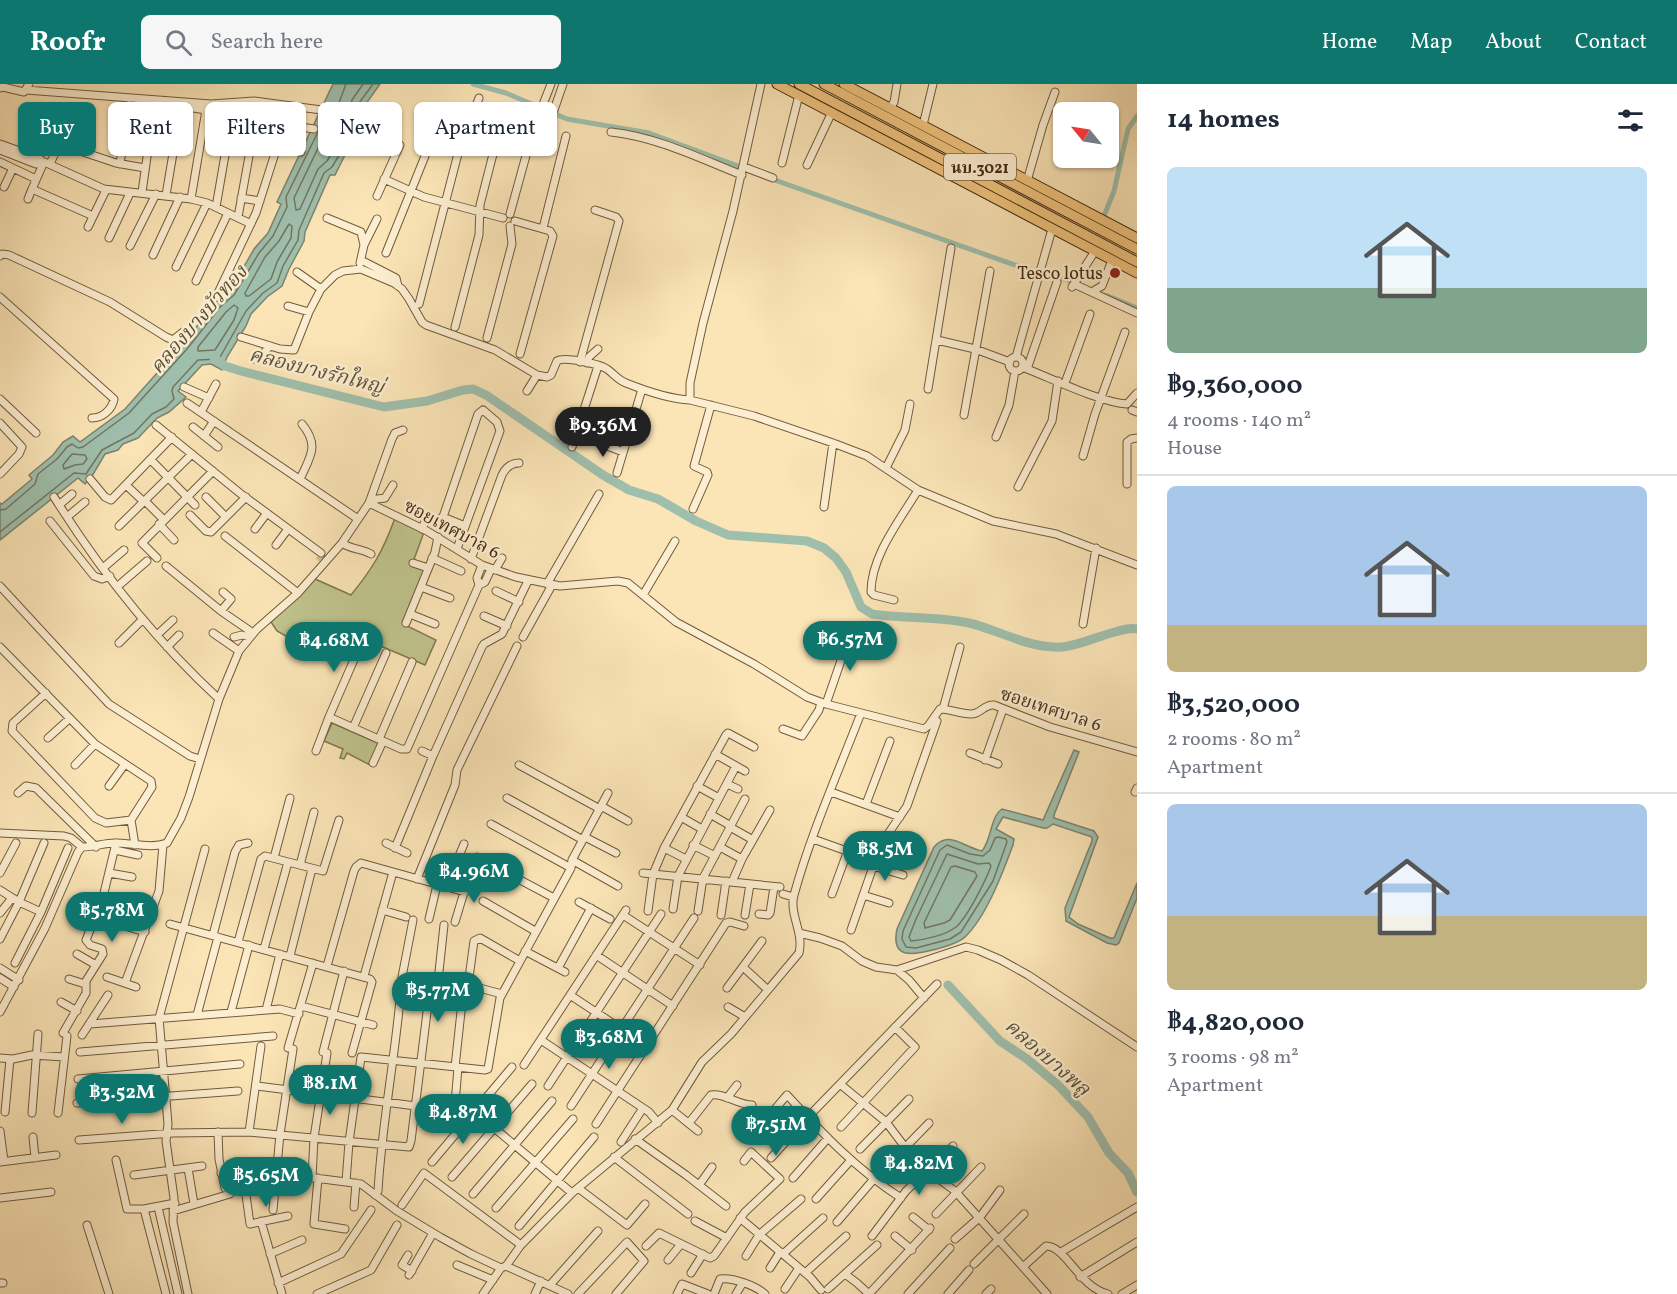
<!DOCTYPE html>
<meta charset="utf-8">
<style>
:root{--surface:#fff;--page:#f6f6f7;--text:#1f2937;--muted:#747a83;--line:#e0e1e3;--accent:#0f766e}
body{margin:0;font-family:Vollkorn,"Noto Serif Thai",serif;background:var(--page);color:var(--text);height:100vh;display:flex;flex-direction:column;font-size:22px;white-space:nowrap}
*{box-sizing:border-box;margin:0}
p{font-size:20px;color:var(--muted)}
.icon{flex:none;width:33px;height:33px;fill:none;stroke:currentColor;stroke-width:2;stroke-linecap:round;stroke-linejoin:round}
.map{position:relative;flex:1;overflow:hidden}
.side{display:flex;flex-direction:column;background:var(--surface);width:540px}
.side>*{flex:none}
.top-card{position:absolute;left:18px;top:18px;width:570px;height:54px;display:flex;gap:12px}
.needle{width:39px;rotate:300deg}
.buttons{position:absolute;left:1053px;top:18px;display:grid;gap:12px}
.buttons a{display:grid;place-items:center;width:66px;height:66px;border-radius:9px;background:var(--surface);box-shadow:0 2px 4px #0004;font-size:30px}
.price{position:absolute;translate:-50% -51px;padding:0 14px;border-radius:21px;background:var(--accent);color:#fff;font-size:20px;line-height:39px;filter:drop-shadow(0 2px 3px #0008)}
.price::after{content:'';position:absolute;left:50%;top:36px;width:18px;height:14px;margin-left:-9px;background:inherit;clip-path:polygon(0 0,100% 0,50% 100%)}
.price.current{background:#222;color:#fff}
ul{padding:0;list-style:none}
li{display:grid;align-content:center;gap:12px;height:318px;padding:0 30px}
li+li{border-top:2px solid var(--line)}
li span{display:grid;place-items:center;height:186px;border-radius:9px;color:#555}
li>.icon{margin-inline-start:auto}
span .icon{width:108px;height:108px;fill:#fffc;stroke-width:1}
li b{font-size:26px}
h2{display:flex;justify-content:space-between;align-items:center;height:72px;padding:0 30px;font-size:26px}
.pill{padding:0 21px;border-radius:9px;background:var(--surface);box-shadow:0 2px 4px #0004;font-size:21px;line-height:54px}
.pill.current{background:var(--accent);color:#fff}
header{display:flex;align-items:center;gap:36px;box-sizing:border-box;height:84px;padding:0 30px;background:var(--accent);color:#fff}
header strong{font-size:28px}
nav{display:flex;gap:33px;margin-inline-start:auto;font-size:21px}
.search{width:420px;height:54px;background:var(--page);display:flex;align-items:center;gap:15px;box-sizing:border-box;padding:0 21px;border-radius:9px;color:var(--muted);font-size:22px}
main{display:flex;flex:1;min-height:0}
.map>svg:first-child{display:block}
.green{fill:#c0c48d;stroke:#827850;stroke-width:1.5}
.water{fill:#9fbfad;stroke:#7b846f;stroke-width:1.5}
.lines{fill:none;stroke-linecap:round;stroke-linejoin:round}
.shore{stroke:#727660;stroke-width:1.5}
.canal{stroke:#9fbfad;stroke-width:5}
.river{stroke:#9fbfad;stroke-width:9}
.minor-tunnel{stroke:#d6c096;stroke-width:7;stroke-dasharray:7 3.5;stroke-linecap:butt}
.minor-casing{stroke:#725a3b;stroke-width:9}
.major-casing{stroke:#442c12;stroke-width:11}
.minor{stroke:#fceed0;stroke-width:7}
.major{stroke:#eec27c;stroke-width:9}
.poi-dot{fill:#8f2418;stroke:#fceed0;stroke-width:2}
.labels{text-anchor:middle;stroke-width:5;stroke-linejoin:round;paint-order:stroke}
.shield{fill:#fceed0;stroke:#7b664b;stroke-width:1.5}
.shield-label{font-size:16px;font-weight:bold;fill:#442c12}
.poi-label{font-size:18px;fill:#442c12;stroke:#fceed0;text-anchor:end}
.street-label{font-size:18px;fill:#442c12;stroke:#fceed0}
.water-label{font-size:20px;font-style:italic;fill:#5b5139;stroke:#fceed0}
</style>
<header>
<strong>Roofr</strong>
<div class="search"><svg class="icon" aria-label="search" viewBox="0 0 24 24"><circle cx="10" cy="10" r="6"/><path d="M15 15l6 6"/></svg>Search here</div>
<nav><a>Home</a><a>Map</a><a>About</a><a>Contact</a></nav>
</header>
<main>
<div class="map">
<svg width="1137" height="1210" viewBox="0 0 1137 1210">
<rect width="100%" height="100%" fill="#fbe5b7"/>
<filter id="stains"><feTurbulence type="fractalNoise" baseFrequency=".00333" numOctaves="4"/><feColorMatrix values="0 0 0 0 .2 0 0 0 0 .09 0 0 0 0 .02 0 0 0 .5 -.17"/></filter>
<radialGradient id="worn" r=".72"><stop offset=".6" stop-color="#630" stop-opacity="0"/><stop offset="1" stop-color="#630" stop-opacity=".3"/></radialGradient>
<path class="green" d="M395,434L424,448L412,481L425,485L403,540L436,556L425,581L369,557L344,541L327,561L314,554L310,566L277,547L271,538L315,495L351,511C373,484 383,467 395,434Z
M332,639L378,659L370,681L347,669L344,675L340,674L343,665L324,657Z"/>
<path class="water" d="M333,0H380L365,21L361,33L363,35L335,91H330L305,148L304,157L289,185L282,202L267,213L251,230L246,242L227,273L222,286L211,280L202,281L178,307L186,313L169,328L157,334L138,354L123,360L118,366L105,370L92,392L85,400L78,394L0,456V419L2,420L32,395L29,391L53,371L63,358L73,352L80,358L125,325L182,261L216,218L230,207L254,165L268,149L281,120L277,118Z
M1074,666L1079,668L1054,731V734L1094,747L1098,753L1069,833L1078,840L1110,854H1114L1137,799V814L1119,859L1116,861L1107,859L1066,837L1065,824L1092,757V753L1053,740L1047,744H1043L1003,733L996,745L1014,755L1013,761C1003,788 987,831 966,852C959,859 947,862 937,865C917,870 890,878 897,845L934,763C949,746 963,763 982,767C992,755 990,733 1002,725L1043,736Z"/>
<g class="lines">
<path class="shore" d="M346,0L336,27L294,114L296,126L300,125L318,85L327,77L335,64L348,36L352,16L363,0
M289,140L292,142L291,154L277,178L271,195L249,212H246L245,209L265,173L279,157Z
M234,221L238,224L234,236L215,266L198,267V263L226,228Z
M72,370L85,371L87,375L83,380L75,381L64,385L63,381Z
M0,426L6,425L35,400L38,390L57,375L67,363L72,360L78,364L83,363L129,329L187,265L220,223L234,211L259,169L273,152L287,123L286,113L318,48
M0,448L74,389L86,390L102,366L134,349L152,330L166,323L174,315L172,307L173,303L198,276L219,275L246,227L263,209L277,199L283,182L298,156L299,146L324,89L332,83L341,68L356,37L359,19L373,0
M998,753L1006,755L1007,758L993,797L961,848L950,855L916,864L906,863L902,855L903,847L940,766L947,761L970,770L983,772L990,766L995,754Z
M947,770L978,780L989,779L991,782C986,796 967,834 956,843C946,851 924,856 911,857L909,853L916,835Z
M955,782L975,788L977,792L950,836L944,839L925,844L924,839L951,783Z"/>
<path class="canal" d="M473,0L506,9L567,35L649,49L746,85
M769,94L1029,186L1078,199
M1102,137L1114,107L1128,45L1137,32
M1105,211L1137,224"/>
<path class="river" d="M214,274L225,282L241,287L384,323L427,317L463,306L473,305L486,311L603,391L629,406L658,415L696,437L728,451L807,457L824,464L836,474L846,488L861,523L872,530C904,535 937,532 969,539C999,546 1029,565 1062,563C1081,562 1123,541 1137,545
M948,901L1000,957L1027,975L1058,1001L1088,1033L1109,1069L1128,1089L1137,1108"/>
<path class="minor-tunnel" d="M435,444L440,440
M319,472L321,476"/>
<g class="minor-casing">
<path id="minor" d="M761,0L733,127L703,239L690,299V316L754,332L833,359L867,372L918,406L993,437L1056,450L1137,481
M0,4L3,3L24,8L29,0
M26,6L211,20L254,17L329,27
M890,24L894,18L897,0
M554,26L563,0
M281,40L314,45
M923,41L933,0
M611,48C657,53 699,74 742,91
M0,60L39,74L42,77L104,105L191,115L207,119L251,140
M59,60L62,48
M277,64L301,68
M0,66L36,80L42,77
M0,78L36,95
M44,78L32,105L93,132
M782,79L799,11
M50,80L59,60L116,79L145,84
M120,80L129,21
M807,81L832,28
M744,83L773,94
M384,95L424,113L503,134
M1027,97L1043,41L1055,8
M4,103L13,84
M142,108L154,24
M166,111L181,22L206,26L191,115
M377,112L400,61
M241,114L260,117
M28,115L32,105
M216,123L233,25L257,28L238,133
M510,130L533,46L551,0
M327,134L361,148L364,161L360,179
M515,137L550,147L553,152L520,270
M88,143L106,106
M543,144L566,52
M109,154L130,109
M364,161L377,135
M130,162L156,110
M386,169L425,72
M153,171L180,113
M0,172L2,170L9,171L110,218L166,253L173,256L183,248
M361,176L396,194L398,202
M176,183L207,119
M297,188L321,205
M196,197L228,129
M1074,200L1137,229
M1072,203L1095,167
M1095,206L1102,202L1112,176
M218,209L256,129L277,63L283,29
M0,213L114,315C112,326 102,334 92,334
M419,220L460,62L479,14
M288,222L309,228
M455,243L479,151L480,121L492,74L497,58L511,29
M241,253L280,265L294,266L309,228L321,205L335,191L343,187L361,185L394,199L402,205L409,215L422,238L426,241L495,266L537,291L547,293L551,291L557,277C564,272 599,280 607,285C614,290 618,296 626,299C646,307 668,315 690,316
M487,254L512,160L510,142
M937,256L975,265L1010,278
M1016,273L1052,145
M1009 280a7 7 0 1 1 14 0a7 7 0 1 1-14 0Z
M254,275L262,271L270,262
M580,278L619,137L616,133L595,126
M587,279L589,273L598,265
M1022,283C1049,293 1101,319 1127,320L1137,309
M1027,285L1057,198
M1065,299L1090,230
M184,303L209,314
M928,305L951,164
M527,307L537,291
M0,315L36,349
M187,319L358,435
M1132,326L1137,328
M201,328L216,300
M964,331L990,187
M0,339L22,363L19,370L0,390
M156,341L241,410L321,469
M193,343L218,363
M204,352L214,337
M996,353L1009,321L1015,287
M592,356L623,368
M572,363L598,282
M1083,372L1095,330L1125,248
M151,376L195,421
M886,384L905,346L910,320
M617,389L642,305
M90,395L105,413L111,416L172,353
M300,395C310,373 320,362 302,340
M1127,400V358L1131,355L1137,354
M126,401L144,418
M1018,403L1052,337L1058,297
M54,413C100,486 155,556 219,615
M206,413L226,433
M370,416L385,414L393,401
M145,417L164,436
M369,419L427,447L482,481L516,493L560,502L618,497L628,499L676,538L754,580L807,613L826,620L924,645L928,642L940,625C950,625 960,630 971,630C981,630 984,620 994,621L1050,643L1137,668
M59,421L72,410
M824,423L833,359
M693,425L708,391L707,388L694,382L711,321
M190,431L206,447L211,448L246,413
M67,433L85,418
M443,433L478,330L483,326L497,338L500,347L458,462
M50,437L94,492L102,495L110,492
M436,437L443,433L465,442
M159,440L174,456
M119,442L192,370
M255,445L267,429
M422,445L427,432
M225,452L298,509
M342,459C352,466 361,464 371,470
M276,461L288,445
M157,474L142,459L213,387
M432,474L461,487
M471,475L502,391C506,383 511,379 519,379
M413,479L428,484
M166,482L221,527L253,549
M103,484L124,466
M495,486L502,474
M547,500L599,410
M479,501L477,494L482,481
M479,501L485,498L491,485
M0,502L109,620L190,672L200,675
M118,502L147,477
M421,503L450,514
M496,507L519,518
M643,511L675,457
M894,516L874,511L871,508C871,472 900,436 918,406
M221,527L231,515L223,508
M410,530L435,540
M484,532L507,542
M406,539L435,468L438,453
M1083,540L1096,464
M213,549L239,567
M157,551L173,536
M234,553L242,551L249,553
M523,553L552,501
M119,559L143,535
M0,563L95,660L151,697L152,703L131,736L135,761
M167,563L179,551
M46,609L13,639L12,647L95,734L106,739L131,736
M826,620L845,565L856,547
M943,625L960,563
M329,633L401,665H407L479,501
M353,644L386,569
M783,645L802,652L819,626L821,618
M48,654L69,635
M379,655L412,578
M316,667L329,633L363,555
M422,667L433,672
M970,669L998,680
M715,670L745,687
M985,676L1003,625
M373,679L383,657
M75,681L95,660
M519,681L600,725
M727,700L738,705
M109,702L125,680
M697,702L719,714
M831,708L900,733
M1135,708L1137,704
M18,709L26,702L36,704L96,763
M507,714L583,756
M866,720L890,657
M601,722L628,737
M710,730L731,742
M681,733L702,745
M491,740L571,784
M730,743L753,756
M0,749L64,752L71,754L82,763
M585,753L616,769
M813,755L875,777
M386,759L407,769
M693,761L715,772
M82,763C94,763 104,759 115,759C132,759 151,765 167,759L181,734L189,713L219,615L239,567L257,545L298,509L342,459L369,419L392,355L395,349L403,346
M720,763L742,775
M395,764L433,672L482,563L484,560L502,550L528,497
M664,764L686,775
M115,766L138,771
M477,773L554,814
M274,774L290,714
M572,776L618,802
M300,781L314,728
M873,782L903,791
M0,789L16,759
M109,789L132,793
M643,789L780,803
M417,795L455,701L457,686L517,562
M732,798L742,775L770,726
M446,803L464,760
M0,806L19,818L44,759
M783,810L793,813
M832,810L847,769
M863,811L889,819
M103,813L126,820
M483,817L535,847
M579,818L610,835
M673,825L678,792L736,682
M382,826L406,833
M648,827L653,790L664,764L726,651L728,649L754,663
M698,827L703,794L745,715
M41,828L68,764
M0,829L12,814
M759,830L768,831L770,829L774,803
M623,831L700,881
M721,831L726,797
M745,831L750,800
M94,835L113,843
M429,835L437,801
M455,838L468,795
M170,840L370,895L372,898L352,969
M125,842L145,848
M851,846L875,777L888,750L907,722L937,637
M799,849L820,854L842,862L862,877L876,883L897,886L909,896L924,914
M213,851L235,768L239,761L248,759
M0,855L19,818L41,828L15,879
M238,858L261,775L265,772L323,787L339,736
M264,865L288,778
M525,867L565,888
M77,870L96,881
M596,871L673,922
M290,872L312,785
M327,882L354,787L356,783L361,779L465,808
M743,883L768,906
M0,884L19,896
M558,884L591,824
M897,886L966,863L978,866L1001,876L1028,891L1137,963
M364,892L393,788
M107,893L136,903
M402,893L413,836
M0,894L14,903
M69,895L85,900
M438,897L444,841
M125,899L159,807L163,761
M468,901L474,857L480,854L520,877
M727,904L762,857
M570,911L647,962
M61,918L77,927
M301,922L373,941
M728,923L745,933
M266,926L280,870
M0,928L45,844L78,768L82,763
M231,928L249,861
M197,931L218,853
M90,940L280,925L299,930
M63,949L86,909V897L103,870L102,865L90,861L86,856L103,813L116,759
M82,951L108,911
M541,956L649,1028L658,1039
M288,964L313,879
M80,968L273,952
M323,968L344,887
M0,974L13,975L32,971L64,973
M524,981L626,826
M455,983L464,900
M78,995L240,980
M840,1000L886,1038L917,1079L955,1107L1047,1210
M257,1002L416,1022
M548,1002L661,830
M727,1014L737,1001
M77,1019L238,1007
M455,1020L458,983
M571,1022L694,834
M672,1026L698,1047
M5,1028L10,975
M475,1028L572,1109
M32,1029L38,950
M58,1029L67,952
M689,1039L711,1011C725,1009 738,1021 752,1021
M596,1040L726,839L730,838L744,842
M841,1043L915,963L895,943
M0,1047L4,1077
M756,1047L787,1011C823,1050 856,1085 901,1114
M218,1048L219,1075L225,1104
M249,1048L261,962
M33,1053L35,1074
M635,1055L686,1091L726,1122
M79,1056L173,1049L249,1048L409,1063L411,1057L431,896
M621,1058L643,1024
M860,1065L909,1015
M614,1073L688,1130
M771,1074L808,1033L937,900
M116,1076L127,1125H144L175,1119
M0,1078L56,1071
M432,1078L512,983
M890,1079L929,1039
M188,1084L194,1120
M221,1089L278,1084
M277,1089L361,1100L397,1127L440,1153L471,1170L501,1184
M134,1091L202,1082
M452,1093L532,1000
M312,1094L314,1054L327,969
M318,1094L314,1140L345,1145
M793,1094L828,1054
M346,1098L349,1058L361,973L485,986L488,985L500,914L571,784L572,776L608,709
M699,1101L712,1083
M578,1104L627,1141L645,1120
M473,1110L552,1017
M246,1111L250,1140L288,1132
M375,1111L378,1107C382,1035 397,965 402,893L464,900L502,910
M0,1114L51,1108
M816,1115L851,1076
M402,1121L424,1089L521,1161
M158,1123L178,1210
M354,1123L356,1099
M496,1124L573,1035
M144,1125L166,1210
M273,1126L280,1050L293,965
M173,1127L230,1110
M936,1130L981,1083
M913,1133L929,1146
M740,1134L810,1193L821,1206
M261,1137L282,1210
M695,1137L727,1154
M837,1138L873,1096
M87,1141L109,1210
M519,1142L594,1053
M872,1152L906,1107L953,1062
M895,1152L912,1166
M955,1155L980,1133L1000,1106
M646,1162L659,1149L710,1174L714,1172L745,1128L780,1095L751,1068L744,1077
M1061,1168L1137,1123
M270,1170L302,1156
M783,1170L823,1134
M408,1171L402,1181L412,1187
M746,1172L759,1151L801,1115
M668,1176L681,1160
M974,1180L1024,1130
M457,1181L493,1196
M506,1182L568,1210
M1024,1182L1046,1162C1066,1162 1079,1203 1108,1210
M770,1184L780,1168
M691,1189L703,1170
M805,1189L846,1152
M845,1190L857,1199L869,1210
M409,1191L433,1149
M1080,1193L1137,1158
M0,1199H3
M278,1199L341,1170L371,1126
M550,1201L598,1147
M785,1205L799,1184
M828,1205L877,1161
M188,1210L173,1138L174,1114L166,1057L168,1040L159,934L205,765
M317,1210L371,1186L397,1141
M483,1210L501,1184L506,1182L521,1161L572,1109L672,1026L702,978L731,950L799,869C804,848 789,831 794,811C811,749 838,689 861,629
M535,1210L541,1197
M578,1210L627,1158L644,1177L616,1210
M677,1210L682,1200L708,1210
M714,1210L720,1195C733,1193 756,1202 765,1210
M736,1210L742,1200
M869,1210L930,1144
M908,1210L950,1164
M948,1210L969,1186
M986,1210L991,1205
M1122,1210L1137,1201"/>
</g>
<g class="major-casing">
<path id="major" d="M777,0L1137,189
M799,0L1137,178
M824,0L1137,165
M844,0L1137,154"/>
</g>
<use href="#minor" class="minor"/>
<use href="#major" class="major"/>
</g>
<circle class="poi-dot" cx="1115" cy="189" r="6"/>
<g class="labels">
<rect class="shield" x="944" y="70" width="72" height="26" rx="4.5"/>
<g class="shield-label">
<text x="980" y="89">นบ.3021</text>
</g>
<g class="poi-label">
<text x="1103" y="195">Tesco lotus</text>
</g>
<g class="street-label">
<text transform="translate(452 445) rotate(28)" y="6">ซอยเทศบาล 6</text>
<text transform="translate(1051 625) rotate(18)" y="6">ซอยเทศบาล 6</text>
</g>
<g class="water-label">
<text transform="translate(198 235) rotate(-49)" y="7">คลองบางบัวทอง</text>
<text transform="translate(317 286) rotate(14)" y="7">คลองบางรักใหญ่</text>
<text transform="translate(1048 973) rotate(41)" y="7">คลองบางพลู</text>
</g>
</g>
<rect width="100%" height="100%" filter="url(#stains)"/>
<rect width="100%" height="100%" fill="url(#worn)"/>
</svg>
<div class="buttons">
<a><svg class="needle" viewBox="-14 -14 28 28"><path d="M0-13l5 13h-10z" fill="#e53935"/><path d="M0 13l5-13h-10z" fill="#747a83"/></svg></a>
</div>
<b class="price current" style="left:603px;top:374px">฿9.36M</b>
<b class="price" style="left:850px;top:588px">฿6.57M</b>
<b class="price" style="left:334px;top:589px">฿4.68M</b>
<b class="price" style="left:885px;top:798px">฿8.5M</b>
<b class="price" style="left:474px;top:820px">฿4.96M</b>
<b class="price" style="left:112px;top:859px">฿5.78M</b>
<b class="price" style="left:438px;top:939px">฿5.77M</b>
<b class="price" style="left:609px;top:986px">฿3.68M</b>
<b class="price" style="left:330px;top:1032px">฿8.1M</b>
<b class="price" style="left:122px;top:1041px">฿3.52M</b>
<b class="price" style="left:463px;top:1061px">฿4.87M</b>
<b class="price" style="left:776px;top:1073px">฿7.51M</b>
<b class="price" style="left:919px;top:1112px">฿4.82M</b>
<b class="price" style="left:266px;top:1124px">฿5.65M</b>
<div class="top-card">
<a class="pill current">Buy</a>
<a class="pill">Rent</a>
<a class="pill">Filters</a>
<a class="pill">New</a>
<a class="pill">Apartment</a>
</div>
</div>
<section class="side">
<h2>14 homes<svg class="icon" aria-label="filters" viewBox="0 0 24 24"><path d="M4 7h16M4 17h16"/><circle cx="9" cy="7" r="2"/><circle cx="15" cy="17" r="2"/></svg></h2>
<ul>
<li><span style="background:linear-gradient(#bfe0f5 65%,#7fa58c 0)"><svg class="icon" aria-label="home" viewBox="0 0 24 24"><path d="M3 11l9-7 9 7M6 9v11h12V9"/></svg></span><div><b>฿9,360,000</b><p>4 rooms · 140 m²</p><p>House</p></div></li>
<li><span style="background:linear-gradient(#a9c7e8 75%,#c2b280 0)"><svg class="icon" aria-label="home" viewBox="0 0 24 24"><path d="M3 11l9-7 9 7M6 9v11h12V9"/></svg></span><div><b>฿3,520,000</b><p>2 rooms · 80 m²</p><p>Apartment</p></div></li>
<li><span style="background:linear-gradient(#a9c7e8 60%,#c2b280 0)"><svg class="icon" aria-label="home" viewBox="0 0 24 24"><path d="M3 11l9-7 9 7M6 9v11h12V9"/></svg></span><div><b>฿4,820,000</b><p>3 rooms · 98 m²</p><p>Apartment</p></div></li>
</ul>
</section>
</main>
